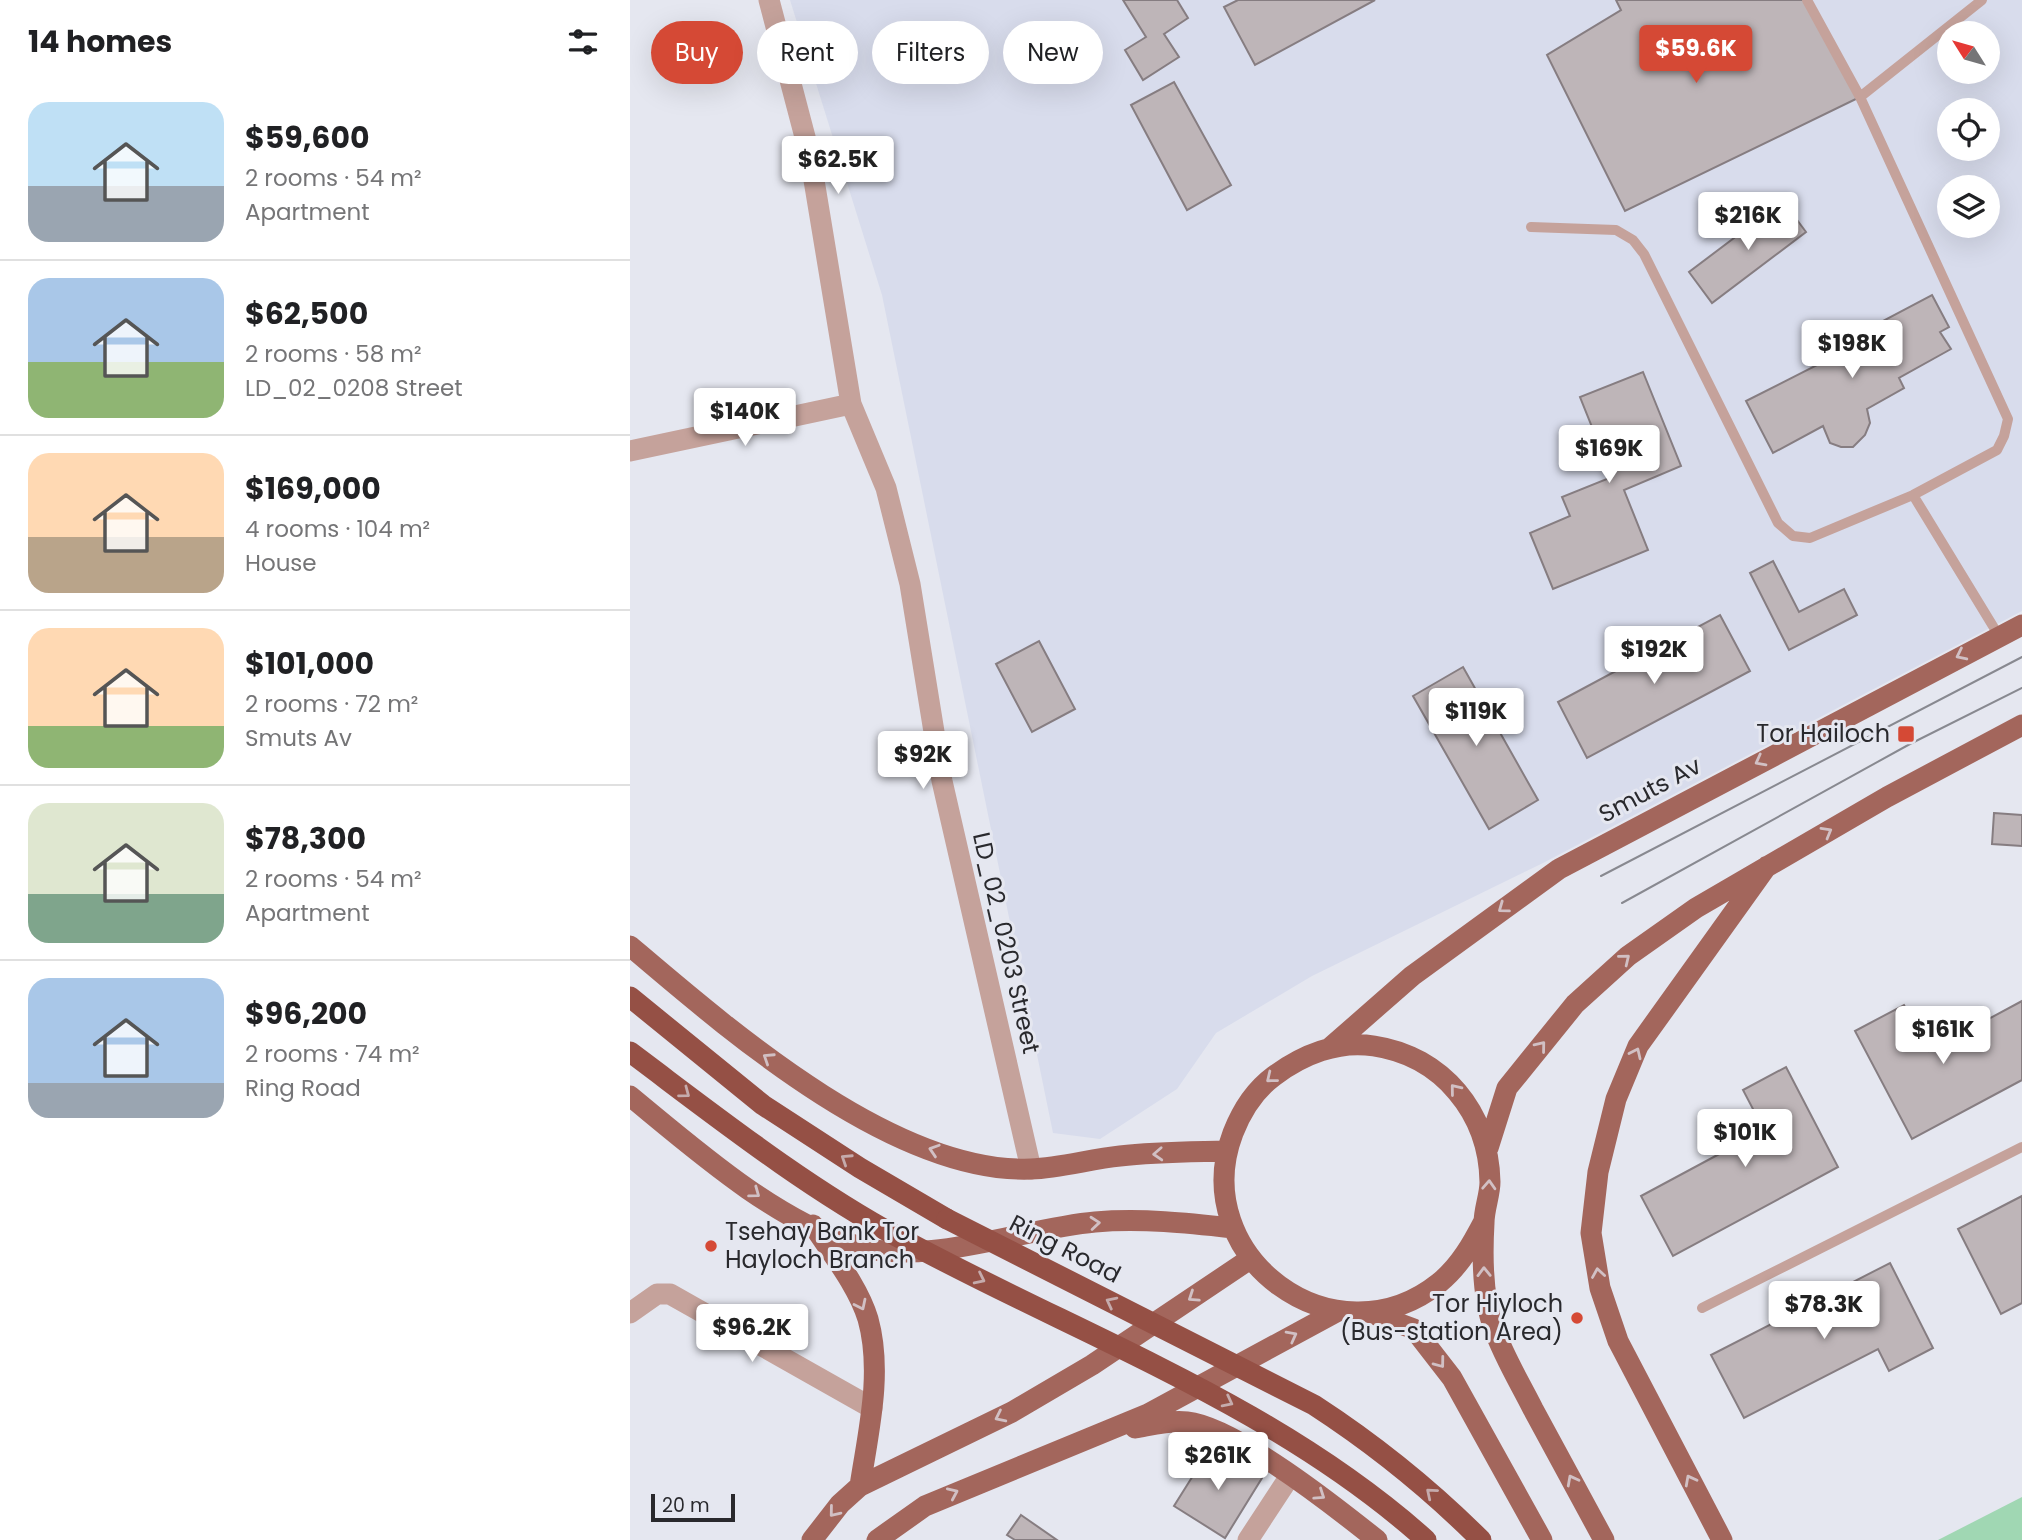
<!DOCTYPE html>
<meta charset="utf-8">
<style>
:root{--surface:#fff;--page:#f6f6f6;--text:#202124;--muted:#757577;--line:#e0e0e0;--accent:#d54935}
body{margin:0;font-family:Poppins,sans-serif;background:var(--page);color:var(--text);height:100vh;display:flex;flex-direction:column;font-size:26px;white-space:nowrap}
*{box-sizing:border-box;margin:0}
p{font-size:23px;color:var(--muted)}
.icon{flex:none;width:38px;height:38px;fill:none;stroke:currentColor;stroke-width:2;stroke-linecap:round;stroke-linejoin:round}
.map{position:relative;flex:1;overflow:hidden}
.panel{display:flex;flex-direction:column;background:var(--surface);width:630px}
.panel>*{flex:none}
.top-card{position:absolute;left:21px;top:21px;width:665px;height:63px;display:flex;gap:14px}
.needle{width:46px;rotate:307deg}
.controls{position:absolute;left:1307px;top:21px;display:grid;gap:14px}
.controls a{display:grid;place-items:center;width:63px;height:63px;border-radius:50%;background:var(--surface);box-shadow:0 7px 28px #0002;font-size:35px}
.scale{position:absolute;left:21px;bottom:18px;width:84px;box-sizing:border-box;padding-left:7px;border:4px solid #29292d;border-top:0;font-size:19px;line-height:24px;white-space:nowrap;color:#29292d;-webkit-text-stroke:5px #e5e7f0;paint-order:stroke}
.price{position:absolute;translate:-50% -60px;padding:0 16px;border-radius:7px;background:#fff;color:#222;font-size:23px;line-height:46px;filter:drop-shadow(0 2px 4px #0008)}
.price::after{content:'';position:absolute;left:50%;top:42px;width:21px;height:16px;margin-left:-10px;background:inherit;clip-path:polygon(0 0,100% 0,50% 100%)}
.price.active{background:var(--accent);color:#fff}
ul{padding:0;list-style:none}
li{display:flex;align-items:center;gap:21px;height:175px;padding:0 28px}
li+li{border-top:2px solid var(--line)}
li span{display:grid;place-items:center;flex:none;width:196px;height:140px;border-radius:21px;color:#555}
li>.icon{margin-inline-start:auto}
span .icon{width:84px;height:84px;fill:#fffc;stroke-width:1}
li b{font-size:30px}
h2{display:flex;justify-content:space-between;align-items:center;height:84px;padding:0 28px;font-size:30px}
.chip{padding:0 24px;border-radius:32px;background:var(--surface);box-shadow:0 7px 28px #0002;font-size:24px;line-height:63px}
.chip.active{background:var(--accent);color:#fff}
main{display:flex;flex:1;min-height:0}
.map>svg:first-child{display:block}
.built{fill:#d8dcec;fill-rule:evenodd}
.green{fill:#a0d7b3}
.building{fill:#beb5b8;stroke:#867d81;stroke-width:2}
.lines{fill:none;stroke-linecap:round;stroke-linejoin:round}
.lane{stroke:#c5a29b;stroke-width:10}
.street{stroke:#c5a29b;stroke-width:21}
.primary{stroke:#a3665c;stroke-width:21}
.highway{stroke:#955045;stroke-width:21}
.tram{stroke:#888990;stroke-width:2}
.highway-bridge{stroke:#955045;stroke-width:21}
.oneway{stroke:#d1c0c4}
.oneway2{stroke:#c5abac}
.poi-dot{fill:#d54935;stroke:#e5e7f0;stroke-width:2.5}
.labels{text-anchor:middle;stroke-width:6;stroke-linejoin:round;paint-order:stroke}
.poi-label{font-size:24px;fill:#29292d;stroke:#e5e7f0;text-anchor:end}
.street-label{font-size:24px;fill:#29292d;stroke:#e5e7f0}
</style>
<main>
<section class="panel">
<h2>14 homes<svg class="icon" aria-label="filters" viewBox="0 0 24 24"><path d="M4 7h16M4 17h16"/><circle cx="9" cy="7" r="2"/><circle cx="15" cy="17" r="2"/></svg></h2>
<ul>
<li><span style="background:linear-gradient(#bfe0f5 60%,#9aa5b1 0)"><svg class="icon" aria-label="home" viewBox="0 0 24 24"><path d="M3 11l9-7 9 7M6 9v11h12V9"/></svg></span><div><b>$59,600</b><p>2 rooms · 54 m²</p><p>Apartment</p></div></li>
<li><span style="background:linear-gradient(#a9c7e8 60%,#8fb573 0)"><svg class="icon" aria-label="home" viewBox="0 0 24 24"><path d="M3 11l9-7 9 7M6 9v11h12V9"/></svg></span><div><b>$62,500</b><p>2 rooms · 58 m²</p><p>LD_02_0208 Street</p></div></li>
<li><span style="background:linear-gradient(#ffd9b3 60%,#b9a48a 0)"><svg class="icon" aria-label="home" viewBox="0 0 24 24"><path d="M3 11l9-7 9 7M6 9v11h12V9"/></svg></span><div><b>$169,000</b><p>4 rooms · 104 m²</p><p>House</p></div></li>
<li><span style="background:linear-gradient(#ffd9b3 70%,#8fb573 0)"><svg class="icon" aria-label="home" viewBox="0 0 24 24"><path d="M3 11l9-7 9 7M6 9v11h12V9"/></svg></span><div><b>$101,000</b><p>2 rooms · 72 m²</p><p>Smuts Av</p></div></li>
<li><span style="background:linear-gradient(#dfe7d0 65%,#7fa58c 0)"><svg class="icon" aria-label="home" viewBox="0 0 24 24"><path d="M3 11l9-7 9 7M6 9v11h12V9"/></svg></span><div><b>$78,300</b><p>2 rooms · 54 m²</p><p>Apartment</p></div></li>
<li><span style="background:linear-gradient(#a9c7e8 75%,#9aa5b1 0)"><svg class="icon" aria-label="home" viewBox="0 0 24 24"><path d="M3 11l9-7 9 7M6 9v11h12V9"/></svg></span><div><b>$96,200</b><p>2 rooms · 74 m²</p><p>Ring Road</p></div></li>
</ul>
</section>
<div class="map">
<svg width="1392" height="1540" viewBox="0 0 1392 1540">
<rect width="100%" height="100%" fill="#e5e7f0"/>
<path class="built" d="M160,0H1392V611L913,863L682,976L586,1033L547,1089L470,1139L423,1133L252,295ZM1320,33H1358V72H1320ZM1320,110H1358V149H1320ZM1320,187H1358V226H1320Z"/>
<path class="green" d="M1392,1497V1540H1308Z"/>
<path class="building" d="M493,0H547L558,18L534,34L549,57L513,80L495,50L516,37Z
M608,0H745L625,65L594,7Z
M986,0H1176L1230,97L995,211L917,55L991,10Z
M544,82L601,185L557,210L501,105Z
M1153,201L1176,232L1082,303L1059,272Z
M1302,295L1319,327L1310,332L1321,349L1269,378L1274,388L1237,409L1240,423L1235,435L1223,447H1211L1200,443L1193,426L1143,453L1116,401L1201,358L1196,351Z
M1013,372L1051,466L994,490L1018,550L923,589L900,533L940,516L932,497L982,477L950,397Z
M1143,561L1169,612L1214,589L1227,615L1159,650L1120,573Z
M1090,615L1120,671L957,758L928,702Z
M409,641L445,709L402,732L366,664Z
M833,667L908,800L859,829L783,696Z
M1364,813L1392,815V846L1362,844Z
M1392,1001V1080L1282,1139L1225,1031L1274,1005L1299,1051Z
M1156,1067L1208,1167L1043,1256L1011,1196L1134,1130L1113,1090Z
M1392,1196V1303L1371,1314L1328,1229Z
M1260,1263L1303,1348L1259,1371L1248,1349L1114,1418L1081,1355Z
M581,1447L632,1478L595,1538L544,1506Z
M391,1515L427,1540H385L377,1535Z"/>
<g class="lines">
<path class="lane" d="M1230,97L1352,0
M901,227L986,230L1003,240L1014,254L1148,523L1163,536L1180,538L1283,495L1367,450L1374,436L1378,419L1230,97L1177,0
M1283,495L1369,636
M1072,1308L1392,1147"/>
<path class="street" d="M139,0L180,156L221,404L256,488L280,584L312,781L401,1169
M0,451L221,404
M0,1313L27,1294H40L242,1408
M618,1540L660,1476"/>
<path class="primary" d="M0,946C99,1030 264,1174 401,1169C431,1168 460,1159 490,1156C525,1152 561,1152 596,1151
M701,1047L782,976L929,869L1392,625
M0,1096C67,1151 141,1217 224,1245C294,1268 394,1228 465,1222C511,1218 558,1223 603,1228
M858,1148L877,1088L945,1004L998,956L1066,908L1257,797L1392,725
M854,1221C842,1244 830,1266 809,1283C705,1366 556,1257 603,1133C612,1110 625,1090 644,1076C672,1055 708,1040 744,1046C812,1056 859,1113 860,1182C860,1195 854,1209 854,1223C852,1257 852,1297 864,1329C874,1357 890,1383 903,1409C927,1453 950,1496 974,1540
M183,1225C202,1254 228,1286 238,1319C253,1373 238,1433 230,1486
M738,1312L784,1329L822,1378L912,1540
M505,1428C522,1425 540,1420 557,1422C605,1427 707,1508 747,1540
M182,1540L210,1504L230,1486L382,1412L462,1365L620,1259
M247,1540L295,1506L518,1414L708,1311
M1092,1540L988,1341L970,1288L961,1233L968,1172L986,1099L1008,1046L1137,866"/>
<path class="highway" d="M0,997L133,1105L230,1168L317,1219"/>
<path class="tram" d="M971,876L1392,657
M992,903L1280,744L1392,688"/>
<path class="highway-bridge" d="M0,1052C87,1117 174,1186 270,1238C448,1335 643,1403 796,1540
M317,1219L684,1405C744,1444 800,1489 851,1540"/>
</g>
<defs><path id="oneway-chevron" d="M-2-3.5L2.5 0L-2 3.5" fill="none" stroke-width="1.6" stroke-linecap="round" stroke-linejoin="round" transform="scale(1.75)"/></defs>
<g class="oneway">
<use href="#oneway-chevron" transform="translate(1331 655) rotate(154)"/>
<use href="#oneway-chevron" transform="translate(1130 761) rotate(152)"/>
<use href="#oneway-chevron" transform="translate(1197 832) rotate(-30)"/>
<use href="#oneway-chevron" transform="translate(873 908) rotate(144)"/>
<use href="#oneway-chevron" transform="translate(995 959) rotate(-39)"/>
<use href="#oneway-chevron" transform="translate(911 1046) rotate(-51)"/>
<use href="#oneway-chevron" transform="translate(1006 1053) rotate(-65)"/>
<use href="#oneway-chevron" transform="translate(138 1058) rotate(-147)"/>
<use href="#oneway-chevron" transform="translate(641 1078) rotate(141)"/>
<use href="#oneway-chevron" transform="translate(825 1089) rotate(-129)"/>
<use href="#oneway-chevron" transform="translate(304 1150) rotate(-162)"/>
<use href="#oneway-chevron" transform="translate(528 1154) rotate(177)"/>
<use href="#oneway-chevron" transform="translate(859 1185) rotate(-87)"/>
<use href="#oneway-chevron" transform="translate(125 1193) rotate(36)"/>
<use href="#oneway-chevron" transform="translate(465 1223) rotate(-5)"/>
<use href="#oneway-chevron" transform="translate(854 1272) rotate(-91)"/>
<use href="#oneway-chevron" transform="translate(968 1273) rotate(-99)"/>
<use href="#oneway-chevron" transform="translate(563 1297) rotate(146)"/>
<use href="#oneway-chevron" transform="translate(231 1305) rotate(64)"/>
<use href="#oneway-chevron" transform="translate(662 1336) rotate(-28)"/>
<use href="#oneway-chevron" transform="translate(810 1363) rotate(53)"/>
<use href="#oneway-chevron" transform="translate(370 1417) rotate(154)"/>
<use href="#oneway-chevron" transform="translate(942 1480) rotate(-118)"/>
<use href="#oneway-chevron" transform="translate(1060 1480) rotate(-118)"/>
<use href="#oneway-chevron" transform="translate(323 1493) rotate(-24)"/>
<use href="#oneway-chevron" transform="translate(690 1495) rotate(34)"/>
<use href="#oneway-chevron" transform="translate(204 1512) rotate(129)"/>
</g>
<g class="oneway2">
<use href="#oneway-chevron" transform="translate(55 1093) rotate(37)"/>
<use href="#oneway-chevron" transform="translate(216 1159) rotate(-147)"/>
<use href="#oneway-chevron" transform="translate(350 1279) rotate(26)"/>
<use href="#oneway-chevron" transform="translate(481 1302) rotate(-153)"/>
<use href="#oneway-chevron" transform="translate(598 1402) rotate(27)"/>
<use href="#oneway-chevron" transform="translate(801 1493) rotate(-140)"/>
</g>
<g class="poi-dot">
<rect x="1267" y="725" width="18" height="18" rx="3.5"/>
<circle cx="81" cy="1246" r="7"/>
<circle cx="947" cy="1318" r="7"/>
</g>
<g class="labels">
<g class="poi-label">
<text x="1260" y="742">Tor Hailoch</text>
<text x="95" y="1240" text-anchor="start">Tsehay Bank Tor<tspan x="95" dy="28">Hayloch Branch</tspan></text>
<text x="933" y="1312">Tor Hiyloch<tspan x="933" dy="28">(Bus-station Area)</tspan></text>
</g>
<g class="street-label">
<text transform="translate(1020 790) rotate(-28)" y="8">Smuts Av</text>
<text transform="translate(376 943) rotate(77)" y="8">LD_02_0203 Street</text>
<text transform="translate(435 1249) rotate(27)" y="8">Ring Road</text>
</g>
</g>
</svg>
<div class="controls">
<a><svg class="needle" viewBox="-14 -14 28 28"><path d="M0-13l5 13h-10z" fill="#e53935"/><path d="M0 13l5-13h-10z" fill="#757577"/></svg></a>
<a><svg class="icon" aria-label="locate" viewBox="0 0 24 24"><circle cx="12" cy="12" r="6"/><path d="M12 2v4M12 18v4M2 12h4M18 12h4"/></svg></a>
<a><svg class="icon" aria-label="layers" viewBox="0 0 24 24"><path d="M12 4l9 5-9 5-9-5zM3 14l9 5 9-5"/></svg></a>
</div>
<div class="scale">20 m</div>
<b class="price active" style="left:1066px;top:85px">$59.6K</b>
<b class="price" style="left:208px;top:196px">$62.5K</b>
<b class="price" style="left:1118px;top:252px">$216K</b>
<b class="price" style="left:1222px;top:380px">$198K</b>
<b class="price" style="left:115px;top:448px">$140K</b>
<b class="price" style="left:979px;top:485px">$169K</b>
<b class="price" style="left:1024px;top:686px">$192K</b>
<b class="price" style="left:846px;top:748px">$119K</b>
<b class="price" style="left:293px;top:791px">$92K</b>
<b class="price" style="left:1313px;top:1066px">$161K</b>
<b class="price" style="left:1115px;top:1169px">$101K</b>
<b class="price" style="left:1194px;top:1341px">$78.3K</b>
<b class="price" style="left:122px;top:1364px">$96.2K</b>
<b class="price" style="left:588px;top:1492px">$261K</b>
<div class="top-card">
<a class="chip active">Buy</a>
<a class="chip">Rent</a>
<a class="chip">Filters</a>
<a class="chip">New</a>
</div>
</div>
</main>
